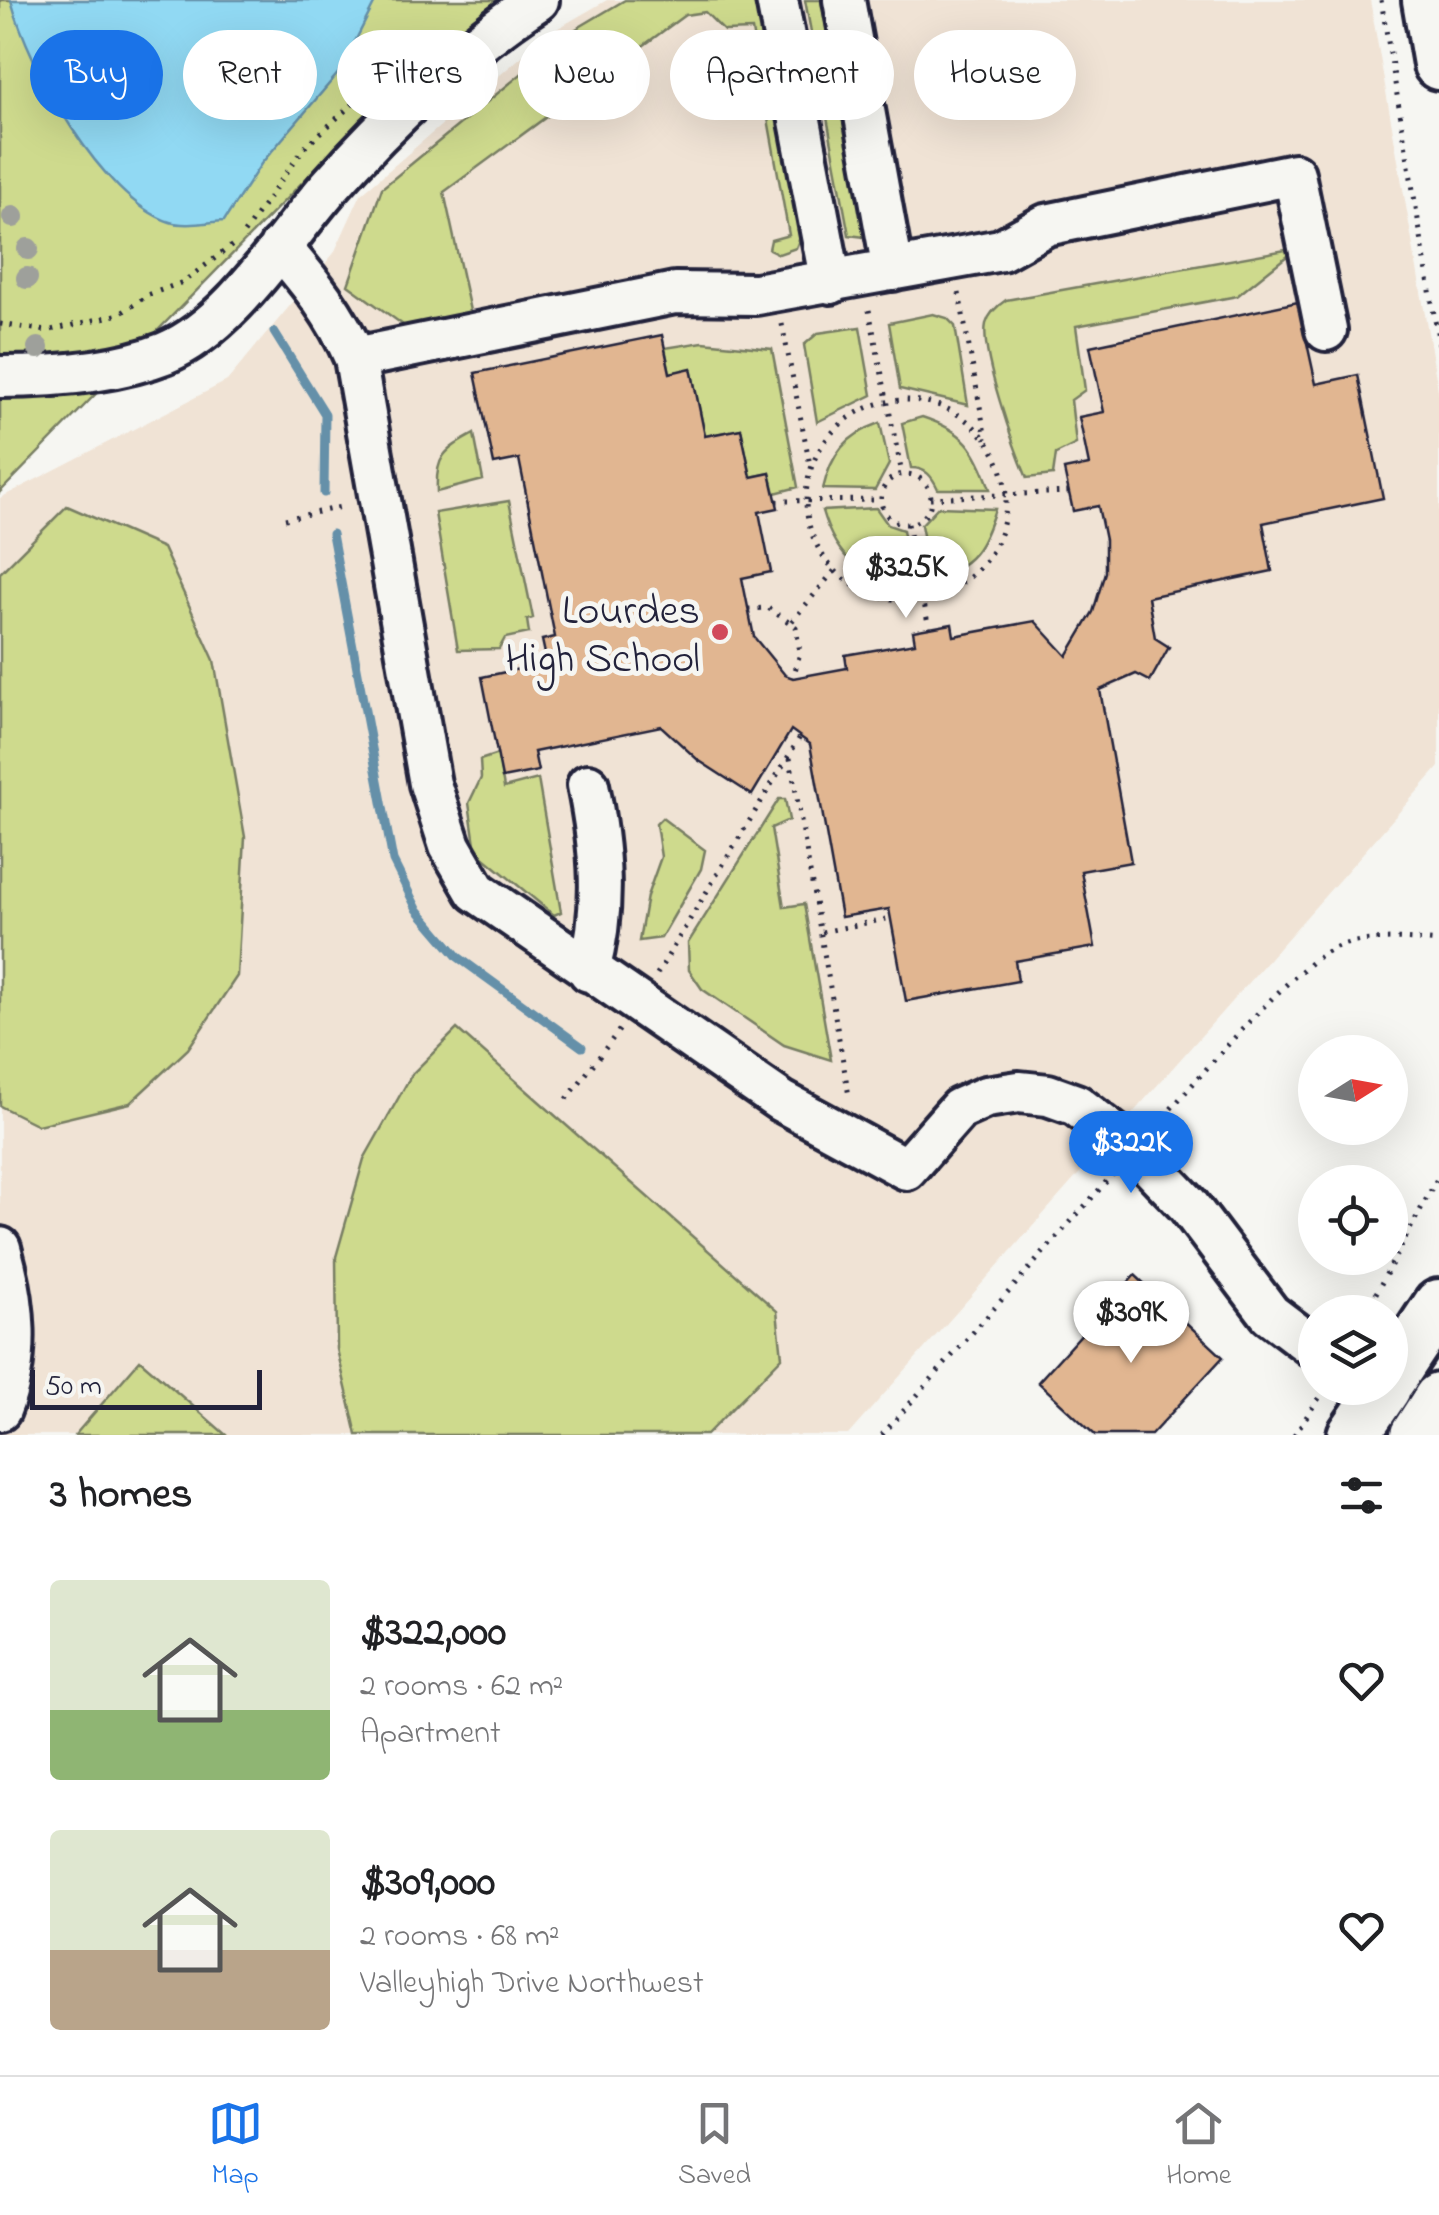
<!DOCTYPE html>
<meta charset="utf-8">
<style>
:root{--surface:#fff;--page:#f6f6f6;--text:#202124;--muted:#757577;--line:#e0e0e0;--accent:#1a73e8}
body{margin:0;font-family:"Indie Flower",sans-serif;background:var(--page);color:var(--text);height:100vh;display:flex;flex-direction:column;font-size:38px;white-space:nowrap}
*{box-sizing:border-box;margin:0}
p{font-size:32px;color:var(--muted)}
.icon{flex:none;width:55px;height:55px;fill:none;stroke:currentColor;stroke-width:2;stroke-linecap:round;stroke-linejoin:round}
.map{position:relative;height:1435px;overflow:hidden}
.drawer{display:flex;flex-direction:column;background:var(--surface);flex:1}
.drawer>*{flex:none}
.guide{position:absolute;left:30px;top:30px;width:1380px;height:90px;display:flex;gap:20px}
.needle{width:65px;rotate:79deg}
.controls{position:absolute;left:1298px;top:1035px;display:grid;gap:20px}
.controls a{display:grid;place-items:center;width:110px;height:110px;border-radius:50%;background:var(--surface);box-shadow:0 10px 40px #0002;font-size:50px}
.scale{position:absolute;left:30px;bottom:25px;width:232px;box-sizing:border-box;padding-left:10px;border:5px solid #22223b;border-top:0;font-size:28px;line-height:35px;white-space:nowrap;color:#22223b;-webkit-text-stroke:8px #f6f6f2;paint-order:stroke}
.price{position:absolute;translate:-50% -85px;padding:0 22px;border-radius:35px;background:#fff;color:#222;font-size:32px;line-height:65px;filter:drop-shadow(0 2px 5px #0008)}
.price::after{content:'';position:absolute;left:50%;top:60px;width:30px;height:22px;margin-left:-15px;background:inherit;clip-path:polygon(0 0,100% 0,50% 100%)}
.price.current{background:var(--accent);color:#fff}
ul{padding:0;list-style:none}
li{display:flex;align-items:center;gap:30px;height:250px;padding:0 50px}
li span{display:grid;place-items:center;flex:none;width:280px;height:200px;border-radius:10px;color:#555}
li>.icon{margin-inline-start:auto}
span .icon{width:120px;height:120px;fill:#fffc;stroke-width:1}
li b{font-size:42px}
h2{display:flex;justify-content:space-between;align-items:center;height:120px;padding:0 50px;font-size:42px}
.chip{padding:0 35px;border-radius:45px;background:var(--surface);box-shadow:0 10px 40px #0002;font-size:35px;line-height:90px}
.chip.current{background:var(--accent);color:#fff}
.tab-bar{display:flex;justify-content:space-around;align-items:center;height:140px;border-top:2px solid var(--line);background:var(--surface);font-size:28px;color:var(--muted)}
.tab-bar a{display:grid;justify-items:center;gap:5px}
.tab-bar .current{color:var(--accent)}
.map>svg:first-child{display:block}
.built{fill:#f0e3d5}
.green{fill:#ceda8d;stroke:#787e64;stroke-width:2.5}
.water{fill:#91d9f3;stroke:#6590a9;stroke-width:2.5}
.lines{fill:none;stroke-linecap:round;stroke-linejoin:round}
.stream{stroke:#6590a9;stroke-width:9}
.building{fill:#e1b691;stroke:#22223b;stroke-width:2.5}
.minor-casing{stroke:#22223b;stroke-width:48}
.major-casing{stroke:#22223b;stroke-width:58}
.path{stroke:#22223b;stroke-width:5;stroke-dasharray:2.5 8;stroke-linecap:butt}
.minor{stroke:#f6f6f2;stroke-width:40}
.major{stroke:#f6f6f2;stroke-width:50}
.tree{fill:#9ea09b}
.poi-dot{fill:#d1495b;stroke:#f6f6f2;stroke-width:4}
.labels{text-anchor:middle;stroke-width:10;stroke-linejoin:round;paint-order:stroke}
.poi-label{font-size:42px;fill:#22223b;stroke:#f6f6f2;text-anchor:end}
</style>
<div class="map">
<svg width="1439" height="1435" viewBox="0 0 1439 1435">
<rect width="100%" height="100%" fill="#f6f6f2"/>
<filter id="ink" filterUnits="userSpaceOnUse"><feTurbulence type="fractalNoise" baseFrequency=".01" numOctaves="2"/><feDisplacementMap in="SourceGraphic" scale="20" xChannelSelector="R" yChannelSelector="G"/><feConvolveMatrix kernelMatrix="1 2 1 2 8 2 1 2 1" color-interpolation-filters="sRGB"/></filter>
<g filter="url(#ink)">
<path class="built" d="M607,0H1370L1439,395V767L848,1435H0V498L227,381L334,253L361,194L548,34Z"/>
<path class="green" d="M0,0H508L333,151L0,492Z
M625,0H760L804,227L796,248L779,254L769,249L771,240L789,235L752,30L724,31L705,12L685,15L444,192L472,320L406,327L348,285L382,188L576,29Z
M805,0H821L865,237L849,235Z
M1297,248L1237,296L1076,326L1085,390L1071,400L1076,444L1056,454L1053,475L1027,478C1015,450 980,352 986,324C989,313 997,306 1006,300Z
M933,314L947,318L955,326L968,405L900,389L889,323Z
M860,327L872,395L817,422L804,345L818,333Z
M703,342L772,349L798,487L775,493L770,473L751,477L741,429L705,436L691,369L670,373L665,348Z
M922,417C965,431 976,448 990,489H938C932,476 926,468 911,468L902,423Z
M880,423L889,464L875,490L823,489C831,454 846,435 880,423Z
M474,434L483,480L437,492C435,457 444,450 474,434Z
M509,501L533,618L527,620L529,633L505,638L499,649L458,650L435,513Z
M67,506L163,548L214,660L245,837L237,976L188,1049L130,1103L38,1125L0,1106V573Z
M938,507L995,509C983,547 972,568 931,577L921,525Z
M876,508L888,525L903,530L912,577L910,584C862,583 835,555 822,511Z
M498,754L504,788L538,779L561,912L554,915L476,851L469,803L481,778L480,760Z
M779,799H785L789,820L771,828L784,907L804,904L831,1060L784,1045L702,989L689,970L688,943Z
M662,818L705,850L701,869L661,938L639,941L647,896L661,857L656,824Z
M457,1029L777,1311L782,1357L706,1435H357L337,1349L336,1257L364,1159L412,1074Z
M140,1360L226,1435H75Z"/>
<path class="water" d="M11,0H376L340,71L261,164L224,221C207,222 185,227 170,222C101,199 29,67 11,0Z"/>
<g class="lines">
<path class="stream" d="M274,332L325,414L324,493
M332,534L393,861L417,909L458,957L582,1047"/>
</g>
<path class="building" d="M1298,302L1316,384L1358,375L1383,498L1263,523L1272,571L1148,597L1155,638L1169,647L1150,681L1136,674L1100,690L1131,862L1081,871L1095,947L1015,961L1018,981L906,1001L889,909L841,917L810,744L791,730L752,795L698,760L661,726L534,752L538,771L502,778L482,677L547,663L542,640L555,637L519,459L494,464L475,373L662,335L670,373L691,368L705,436L741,429L751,477L770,473L778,508L759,512L771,572L742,578L754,637L785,675L793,678L847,668L845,655L915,643L913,631L952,624L954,636L1035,621L1067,656L1093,612L1105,572V540L1098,506L1073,511L1064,470L1089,465L1079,417L1104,412L1090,346Z
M1135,1275L1223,1357L1151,1435H1095L1038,1382Z"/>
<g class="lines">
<g class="minor-casing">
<path id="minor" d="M777,0L831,283
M844,0L893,270
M280,247C311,283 336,314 355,358L430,784L450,846L476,891L781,1101L906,1169L959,1109L986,1097L1019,1092L1048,1095L1076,1105L1135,1150L1188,1205L1270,1314L1315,1348
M355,358L675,293L756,294L1001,250L1046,225L1294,174L1326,330
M0,377C53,377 114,373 165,353C231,326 283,240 329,187C387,121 464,48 538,0
M588,785C601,849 606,907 589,971
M0,1248C15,1302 21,1357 0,1410"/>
</g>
<g class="major-casing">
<path id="major" d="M1428,0L1439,64
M1390,1379L1439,1305
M1353,1435L1385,1388
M1416,1435L1439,1399"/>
</g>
<path class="path" d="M1381,0L1439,344
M244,233L304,148L378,81
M959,293L986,439
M869,310L902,474
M0,324L47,331L120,314L148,295L183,282L238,241
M782,324L810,465
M806 500a100 100 0 1 1 200 0a100 100 0 1 1-200 0Z
M881 499a25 25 0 1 1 50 0a25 25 0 1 1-50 0Z
M930,498L1069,492
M776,501L881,500
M285,519L346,506
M908,524L929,628
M748,609L768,608L796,627L800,653L793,678
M792,621L835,570
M790,758L849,1096
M822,932L891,918
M657,974L800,737
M567,1099L620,1029
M1157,1124C1192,1087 1298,958 1339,946C1370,936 1407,939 1439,942
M1366,1312L1439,1175
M882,1435L1113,1174
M1294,1435L1326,1388"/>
<use href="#minor" class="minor"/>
<use href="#major" class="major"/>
</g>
<g class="tree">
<circle cx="13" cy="217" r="11"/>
<circle cx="28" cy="249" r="11"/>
<circle cx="27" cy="278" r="11"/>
<circle cx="38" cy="348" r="11"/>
</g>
</g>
<circle class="poi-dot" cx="720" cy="632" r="10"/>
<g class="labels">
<g class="poi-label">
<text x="700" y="623">Lourdes<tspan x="700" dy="48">High School</tspan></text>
</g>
</g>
</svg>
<div class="controls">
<a><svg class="needle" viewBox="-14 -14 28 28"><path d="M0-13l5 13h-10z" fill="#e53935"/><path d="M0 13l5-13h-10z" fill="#757577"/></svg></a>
<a><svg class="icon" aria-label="locate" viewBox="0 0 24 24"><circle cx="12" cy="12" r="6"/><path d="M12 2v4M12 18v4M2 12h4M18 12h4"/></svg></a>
<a><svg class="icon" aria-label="layers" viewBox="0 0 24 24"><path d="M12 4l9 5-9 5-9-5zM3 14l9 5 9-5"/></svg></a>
</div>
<div class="scale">50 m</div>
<b class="price" style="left:906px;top:621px">$325K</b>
<b class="price current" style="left:1131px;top:1196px">$322K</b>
<b class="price" style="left:1131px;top:1366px">$309K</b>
<div class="guide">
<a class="chip current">Buy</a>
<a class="chip">Rent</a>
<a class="chip">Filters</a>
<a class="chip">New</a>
<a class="chip">Apartment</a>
<a class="chip">House</a>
</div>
</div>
<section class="drawer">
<h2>3 homes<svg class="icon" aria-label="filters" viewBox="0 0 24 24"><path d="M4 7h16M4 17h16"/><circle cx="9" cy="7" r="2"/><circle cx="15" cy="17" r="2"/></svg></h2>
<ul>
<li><span style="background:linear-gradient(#dfe7d0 65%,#8fb573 0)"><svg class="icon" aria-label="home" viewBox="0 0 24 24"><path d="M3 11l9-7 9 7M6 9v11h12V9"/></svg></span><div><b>$322,000</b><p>2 rooms · 62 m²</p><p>Apartment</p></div><svg class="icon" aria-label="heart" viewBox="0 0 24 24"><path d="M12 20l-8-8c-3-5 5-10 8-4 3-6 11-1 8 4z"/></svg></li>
<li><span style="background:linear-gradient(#dfe7d0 60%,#b9a48a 0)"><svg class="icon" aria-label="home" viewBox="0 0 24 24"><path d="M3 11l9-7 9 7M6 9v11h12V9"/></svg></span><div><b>$309,000</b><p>2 rooms · 68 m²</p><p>Valleyhigh Drive Northwest</p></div><svg class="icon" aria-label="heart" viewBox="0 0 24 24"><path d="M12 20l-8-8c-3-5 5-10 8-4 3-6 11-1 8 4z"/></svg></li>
</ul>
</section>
<nav class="tab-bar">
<a class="current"><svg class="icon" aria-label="map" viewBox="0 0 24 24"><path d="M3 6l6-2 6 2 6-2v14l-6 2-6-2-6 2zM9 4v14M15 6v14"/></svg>Map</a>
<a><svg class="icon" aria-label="saved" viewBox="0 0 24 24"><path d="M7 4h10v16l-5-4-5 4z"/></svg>Saved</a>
<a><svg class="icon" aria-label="home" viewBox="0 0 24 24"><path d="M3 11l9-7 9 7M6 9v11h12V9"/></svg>Home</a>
</nav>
